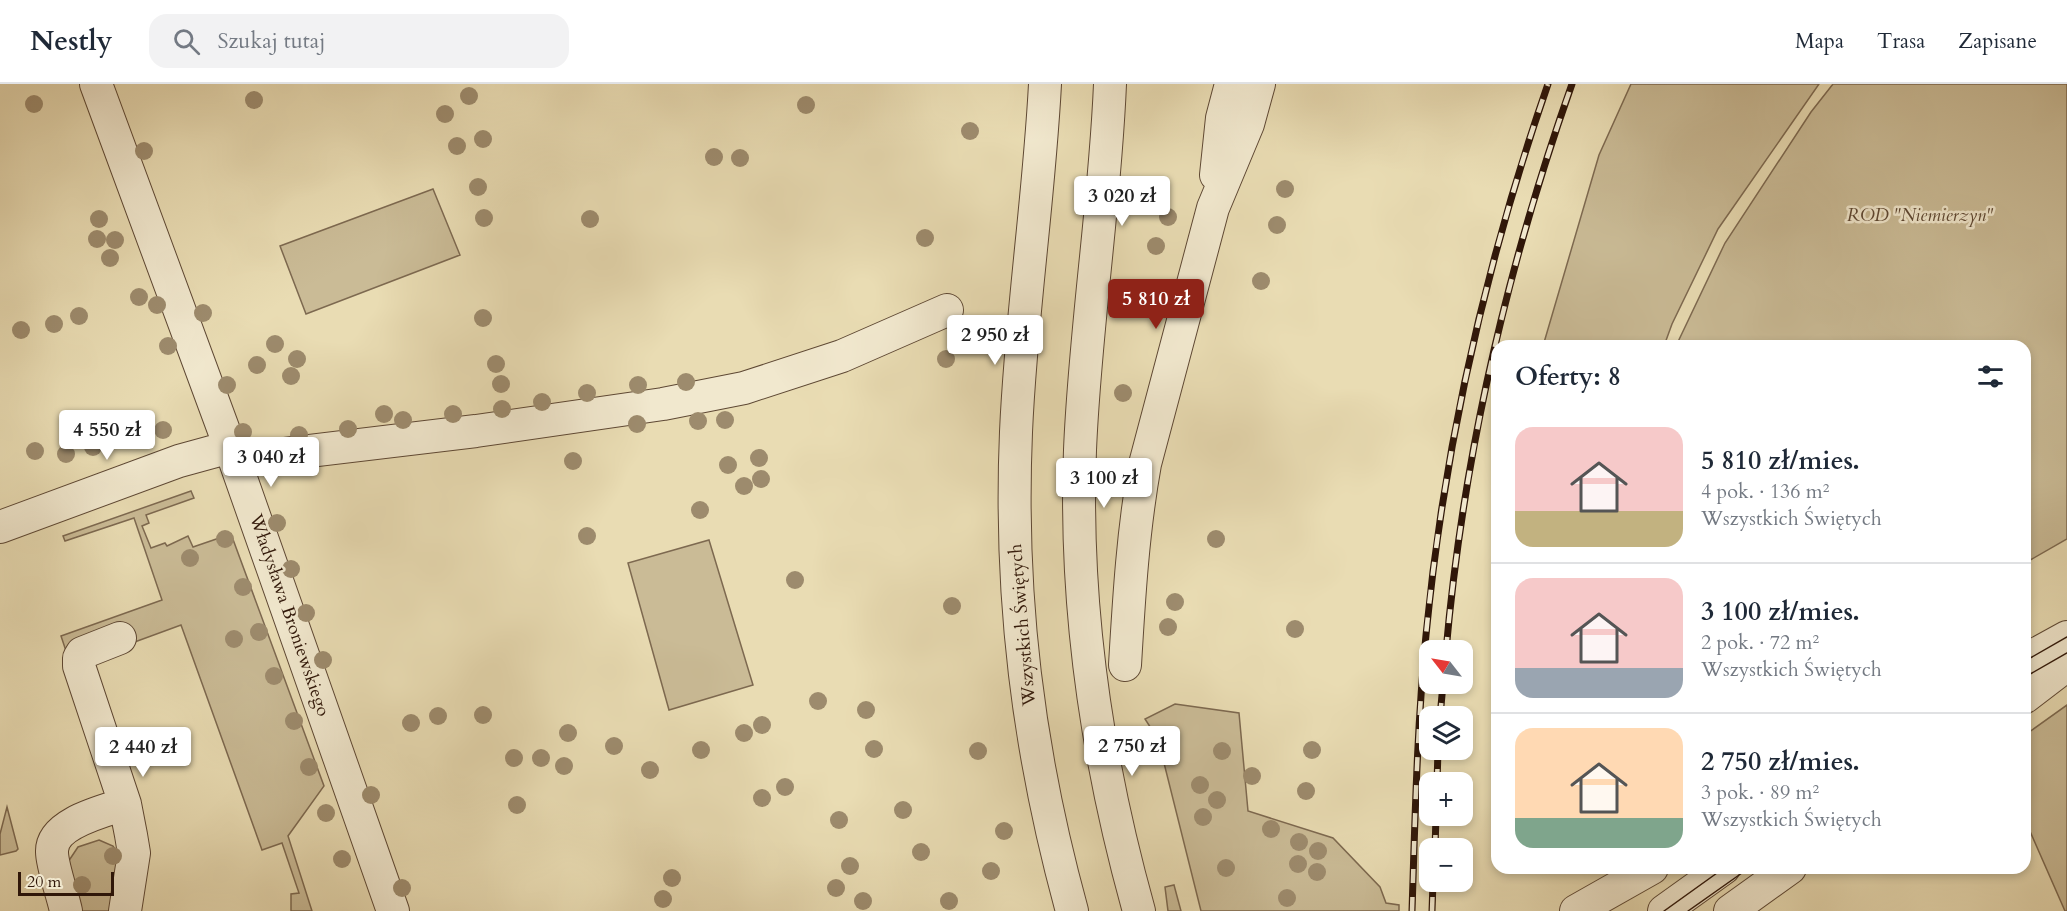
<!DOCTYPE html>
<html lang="pl">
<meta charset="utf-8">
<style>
:root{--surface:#fff;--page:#f2f2f3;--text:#1f2937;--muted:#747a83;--line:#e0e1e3;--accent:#8f2418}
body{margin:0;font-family:Cardo,serif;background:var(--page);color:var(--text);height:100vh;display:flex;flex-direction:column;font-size:22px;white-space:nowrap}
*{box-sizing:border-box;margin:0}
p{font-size:20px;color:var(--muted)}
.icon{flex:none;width:33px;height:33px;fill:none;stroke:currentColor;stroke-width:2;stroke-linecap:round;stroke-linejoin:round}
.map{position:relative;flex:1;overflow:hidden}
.side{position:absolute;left:1491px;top:256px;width:540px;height:534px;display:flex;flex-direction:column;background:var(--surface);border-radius:18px;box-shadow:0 3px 9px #0003}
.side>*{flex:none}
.needle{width:39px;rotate:301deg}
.buttons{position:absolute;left:1419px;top:556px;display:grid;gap:12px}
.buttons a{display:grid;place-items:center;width:54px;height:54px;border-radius:12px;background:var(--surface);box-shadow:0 3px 9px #0003;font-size:30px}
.scale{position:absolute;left:18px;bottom:15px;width:96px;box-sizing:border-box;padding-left:6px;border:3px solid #301709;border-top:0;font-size:16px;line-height:21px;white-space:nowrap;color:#301709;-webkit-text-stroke:4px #f1e8ce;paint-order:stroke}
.price{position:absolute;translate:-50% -51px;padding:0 14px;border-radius:6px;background:#fff;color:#222;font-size:20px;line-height:39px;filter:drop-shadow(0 2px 3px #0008)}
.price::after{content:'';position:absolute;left:50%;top:36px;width:18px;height:14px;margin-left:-9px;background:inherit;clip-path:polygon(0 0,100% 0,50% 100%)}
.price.current{background:var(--accent);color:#fff}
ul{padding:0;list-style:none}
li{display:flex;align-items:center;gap:18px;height:150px;padding:0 24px}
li+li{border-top:2px solid var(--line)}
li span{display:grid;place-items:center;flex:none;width:168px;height:120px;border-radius:18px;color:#555}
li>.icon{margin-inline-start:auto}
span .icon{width:72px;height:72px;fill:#fffc;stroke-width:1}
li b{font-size:26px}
h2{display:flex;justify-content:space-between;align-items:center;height:72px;padding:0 24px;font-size:26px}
header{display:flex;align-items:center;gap:36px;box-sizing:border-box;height:84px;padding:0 30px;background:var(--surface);border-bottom:2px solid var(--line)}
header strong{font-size:28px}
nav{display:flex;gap:33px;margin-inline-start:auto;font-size:21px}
.search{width:420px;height:54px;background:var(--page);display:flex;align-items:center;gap:15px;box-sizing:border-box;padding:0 21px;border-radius:18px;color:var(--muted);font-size:22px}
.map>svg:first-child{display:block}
.green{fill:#cabb96;stroke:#7d6950;stroke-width:1.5}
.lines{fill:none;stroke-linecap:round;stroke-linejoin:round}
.minor-casing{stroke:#5e4834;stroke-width:34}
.minor{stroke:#f1e8ce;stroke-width:32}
.tram{stroke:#301709;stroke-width:1.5}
.rail-casing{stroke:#301709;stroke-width:7}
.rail{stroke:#f1e8ce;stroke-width:4.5;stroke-dasharray:14;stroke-linecap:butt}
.tree{fill:#9d8b6d}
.labels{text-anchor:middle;stroke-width:5;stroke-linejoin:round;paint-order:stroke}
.park-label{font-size:18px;font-style:italic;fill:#5e4833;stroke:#f1e8ce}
.street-label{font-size:18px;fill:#301709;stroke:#f1e8ce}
</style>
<header>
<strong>Nestly</strong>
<div class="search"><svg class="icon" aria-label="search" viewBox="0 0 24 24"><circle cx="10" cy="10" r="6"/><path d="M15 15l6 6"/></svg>Szukaj tutaj</div>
<nav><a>Mapa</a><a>Trasa</a><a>Zapisane</a></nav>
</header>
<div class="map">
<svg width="2067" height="827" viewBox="0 0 2067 827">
<rect width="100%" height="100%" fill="#e9dcb3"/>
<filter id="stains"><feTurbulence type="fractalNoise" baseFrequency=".00333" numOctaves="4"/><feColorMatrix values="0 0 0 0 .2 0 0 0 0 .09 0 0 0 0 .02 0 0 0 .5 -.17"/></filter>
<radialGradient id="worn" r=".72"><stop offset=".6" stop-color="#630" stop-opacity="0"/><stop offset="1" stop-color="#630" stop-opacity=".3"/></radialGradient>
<path class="green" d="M1631,0H1819L1718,145L1672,240L1664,262H1543L1599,71Z
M1833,0H2067V455L2025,479V262H1676L1725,159L1811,28Z
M433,105L460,171L306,230L280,162Z
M191,407L194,414L146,431L149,439L142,442L151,464L165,459L167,462L188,452L193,463L231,450L324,702L288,752L312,827H291V810L299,809L282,759L262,766L181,541L132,559L66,567L61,552L162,516L134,434L65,457L63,452Z
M709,456L753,601L669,626L628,479Z
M1175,620L1239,629L1248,727L1333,754L1380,803L1386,819L1399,821V827H1201L1158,655L1145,635Z
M2067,621V827H2065L2025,736V651Z
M7,723L18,765L16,767L0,771V750Z
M99,756L113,762L119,771L112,827H80L68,778L78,763Z
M1174,801L1181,827H1168L1165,803Z"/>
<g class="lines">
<g class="minor-casing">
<path id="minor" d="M96,0L230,363L393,827
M1045,0C1039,116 1021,231 1016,348C1009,513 1028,667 1072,827
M1110,0C1105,122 1085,244 1080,366C1074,522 1097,677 1139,827
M1216,91L1222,34L1231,0
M235,376L476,347L663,320L744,304L842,272L947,226
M0,443L179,377L230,363
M120,554L82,569L79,574V582L125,720L131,751L134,769L125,827
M2025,576L2067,553
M1125,581C1129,513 1133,446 1145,380L1213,124L1248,40L1259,0
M2025,613L2067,581
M66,827C63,812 52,782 52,768C51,739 104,727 125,720
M1576,827L1652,784
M1664,827L1724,784
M1730,827L1790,784"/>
</g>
<use href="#minor" class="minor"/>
<path class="tram" d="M2025,577L2067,553
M2025,593L2067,569
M1664,827L1724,784
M1688,827L1749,784"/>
<g class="rail-casing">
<path id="rail" d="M1446,567C1463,374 1507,183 1572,0
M1440,633L1443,600
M1437,699L1438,666
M1435,765L1436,732
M1412,827C1415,735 1417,643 1426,551C1444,364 1486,178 1548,0
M1432,827L1433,798"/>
</g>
<use href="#rail" class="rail"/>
</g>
<g class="tree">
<circle cx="469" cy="12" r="9"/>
<circle cx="254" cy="16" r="9"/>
<circle cx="34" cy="20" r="9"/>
<circle cx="806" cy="21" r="9"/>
<circle cx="445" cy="30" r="9"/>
<circle cx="970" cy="47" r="9"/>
<circle cx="483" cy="55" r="9"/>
<circle cx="457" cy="62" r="9"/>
<circle cx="144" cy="67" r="9"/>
<circle cx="714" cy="73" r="9"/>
<circle cx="740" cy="74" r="9"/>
<circle cx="478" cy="103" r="9"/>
<circle cx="1285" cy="105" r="9"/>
<circle cx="1168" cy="133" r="9"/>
<circle cx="484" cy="134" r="9"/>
<circle cx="99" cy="135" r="9"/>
<circle cx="590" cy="135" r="9"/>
<circle cx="1277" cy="141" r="9"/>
<circle cx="925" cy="154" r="9"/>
<circle cx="97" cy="155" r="9"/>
<circle cx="115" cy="156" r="9"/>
<circle cx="1156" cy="162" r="9"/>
<circle cx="110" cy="174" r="9"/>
<circle cx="1261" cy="197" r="9"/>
<circle cx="139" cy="213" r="9"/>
<circle cx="1149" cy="219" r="9"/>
<circle cx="157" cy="221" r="9"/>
<circle cx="203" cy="229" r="9"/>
<circle cx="79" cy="232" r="9"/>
<circle cx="483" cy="234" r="9"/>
<circle cx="54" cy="240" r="9"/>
<circle cx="21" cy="246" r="9"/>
<circle cx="275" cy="260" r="9"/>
<circle cx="168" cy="262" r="9"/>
<circle cx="297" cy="275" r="9"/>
<circle cx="946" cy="275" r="9"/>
<circle cx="496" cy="280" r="9"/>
<circle cx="257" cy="281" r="9"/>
<circle cx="291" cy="292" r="9"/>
<circle cx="686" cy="298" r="9"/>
<circle cx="501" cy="300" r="9"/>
<circle cx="227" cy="301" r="9"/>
<circle cx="638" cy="301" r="9"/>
<circle cx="587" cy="309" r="9"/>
<circle cx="1123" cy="309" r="9"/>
<circle cx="542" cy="318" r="9"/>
<circle cx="502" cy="325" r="9"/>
<circle cx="384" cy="330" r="9"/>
<circle cx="453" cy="330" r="9"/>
<circle cx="403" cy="336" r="9"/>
<circle cx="725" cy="336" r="9"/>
<circle cx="698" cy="337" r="9"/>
<circle cx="637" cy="340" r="9"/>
<circle cx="348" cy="345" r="9"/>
<circle cx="163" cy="346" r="9"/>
<circle cx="243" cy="348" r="9"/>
<circle cx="299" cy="351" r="9"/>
<circle cx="129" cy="353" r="9"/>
<circle cx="93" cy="363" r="9"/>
<circle cx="35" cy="367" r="9"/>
<circle cx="66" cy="370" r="9"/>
<circle cx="759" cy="374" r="9"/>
<circle cx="573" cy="377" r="9"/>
<circle cx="728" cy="381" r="9"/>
<circle cx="1110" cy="390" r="9"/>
<circle cx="761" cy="395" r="9"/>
<circle cx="744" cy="402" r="9"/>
<circle cx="700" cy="426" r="9"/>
<circle cx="277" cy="439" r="9"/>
<circle cx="587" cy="452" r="9"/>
<circle cx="225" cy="455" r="9"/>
<circle cx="1216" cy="455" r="9"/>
<circle cx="190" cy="474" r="9"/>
<circle cx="291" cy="485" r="9"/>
<circle cx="795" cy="496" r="9"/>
<circle cx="243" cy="503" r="9"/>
<circle cx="1175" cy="518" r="9"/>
<circle cx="952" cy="522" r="9"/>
<circle cx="306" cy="529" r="9"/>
<circle cx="1168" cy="543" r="9"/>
<circle cx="1295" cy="545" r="9"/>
<circle cx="259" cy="548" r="9"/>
<circle cx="234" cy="555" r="9"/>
<circle cx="323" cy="576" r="9"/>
<circle cx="274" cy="592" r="9"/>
<circle cx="818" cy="617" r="9"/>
<circle cx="866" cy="626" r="9"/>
<circle cx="483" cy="631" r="9"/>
<circle cx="438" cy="632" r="9"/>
<circle cx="294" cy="637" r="9"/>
<circle cx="411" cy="639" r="9"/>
<circle cx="762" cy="641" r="9"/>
<circle cx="568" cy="649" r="9"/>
<circle cx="744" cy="649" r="9"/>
<circle cx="614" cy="662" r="9"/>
<circle cx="874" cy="665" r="9"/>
<circle cx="701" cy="666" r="9"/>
<circle cx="1312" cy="666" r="9"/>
<circle cx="978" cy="667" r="9"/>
<circle cx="1222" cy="667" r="9"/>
<circle cx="514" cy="674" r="9"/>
<circle cx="541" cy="674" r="9"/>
<circle cx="564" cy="682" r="9"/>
<circle cx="309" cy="683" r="9"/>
<circle cx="650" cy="686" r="9"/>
<circle cx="1252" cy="692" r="9"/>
<circle cx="1200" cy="701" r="9"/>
<circle cx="785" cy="703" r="9"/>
<circle cx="1306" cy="707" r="9"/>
<circle cx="371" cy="711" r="9"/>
<circle cx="762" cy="714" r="9"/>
<circle cx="1217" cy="716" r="9"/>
<circle cx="517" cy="721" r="9"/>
<circle cx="903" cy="726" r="9"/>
<circle cx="326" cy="729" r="9"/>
<circle cx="1203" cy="733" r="9"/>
<circle cx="839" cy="736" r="9"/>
<circle cx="1271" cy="745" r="9"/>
<circle cx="1004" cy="747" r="9"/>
<circle cx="1299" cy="758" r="9"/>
<circle cx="1318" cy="767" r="9"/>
<circle cx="921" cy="768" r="9"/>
<circle cx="113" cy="772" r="9"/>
<circle cx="342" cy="775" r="9"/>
<circle cx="1298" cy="780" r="9"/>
<circle cx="850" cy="782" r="9"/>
<circle cx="1226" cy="784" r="9"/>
<circle cx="991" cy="787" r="9"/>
<circle cx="1317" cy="788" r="9"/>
<circle cx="672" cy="794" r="9"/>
<circle cx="82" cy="801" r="9"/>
<circle cx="402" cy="804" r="9"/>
<circle cx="836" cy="804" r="9"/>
<circle cx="1287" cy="814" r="9"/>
<circle cx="663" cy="815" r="9"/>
<circle cx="863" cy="817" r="9"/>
<circle cx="949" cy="817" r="9"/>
</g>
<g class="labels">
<g class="park-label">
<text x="1920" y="137">ROD "Niemierzyn"</text>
</g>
<g class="street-label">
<text transform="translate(290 531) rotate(71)" y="6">Władysława Broniewskiego</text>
<text transform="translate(1022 541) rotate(-95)" y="6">Wszystkich Świętych</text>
</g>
</g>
<rect width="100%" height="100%" filter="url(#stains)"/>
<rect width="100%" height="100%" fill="url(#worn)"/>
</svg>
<div class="buttons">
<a><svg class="needle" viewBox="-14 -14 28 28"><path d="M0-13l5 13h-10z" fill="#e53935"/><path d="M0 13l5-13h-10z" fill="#747a83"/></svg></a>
<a><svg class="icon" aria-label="layers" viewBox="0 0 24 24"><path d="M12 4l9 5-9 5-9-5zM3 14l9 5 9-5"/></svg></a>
<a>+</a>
<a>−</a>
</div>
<div class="scale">20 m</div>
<b class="price" style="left:1122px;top:143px">3 020 zł</b>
<b class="price current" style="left:1156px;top:246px">5 810 zł</b>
<b class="price" style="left:995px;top:282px">2 950 zł</b>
<b class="price" style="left:107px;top:377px">4 550 zł</b>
<b class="price" style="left:271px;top:404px">3 040 zł</b>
<b class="price" style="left:1104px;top:425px">3 100 zł</b>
<b class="price" style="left:1132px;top:693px">2 750 zł</b>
<b class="price" style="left:143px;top:694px">2 440 zł</b>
<section class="side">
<h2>Oferty: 8<svg class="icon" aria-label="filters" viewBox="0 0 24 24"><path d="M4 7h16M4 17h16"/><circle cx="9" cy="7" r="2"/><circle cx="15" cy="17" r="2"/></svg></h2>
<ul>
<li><span style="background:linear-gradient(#f6c9c9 70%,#c2b280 0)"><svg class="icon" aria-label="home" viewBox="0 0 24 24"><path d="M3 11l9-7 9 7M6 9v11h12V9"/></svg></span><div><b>5 810 zł/mies.</b><p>4 pok. · 136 m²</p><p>Wszystkich Świętych</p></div></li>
<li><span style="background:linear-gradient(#f6c9c9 75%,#9aa5b1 0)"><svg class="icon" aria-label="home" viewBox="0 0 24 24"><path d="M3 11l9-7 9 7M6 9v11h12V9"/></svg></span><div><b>3 100 zł/mies.</b><p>2 pok. · 72 m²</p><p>Wszystkich Świętych</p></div></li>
<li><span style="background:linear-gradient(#ffd9b3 75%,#7fa58c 0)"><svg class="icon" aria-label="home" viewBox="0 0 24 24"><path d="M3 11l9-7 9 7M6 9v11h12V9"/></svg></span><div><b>2 750 zł/mies.</b><p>3 pok. · 89 m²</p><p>Wszystkich Świętych</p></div></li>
</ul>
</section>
</div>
